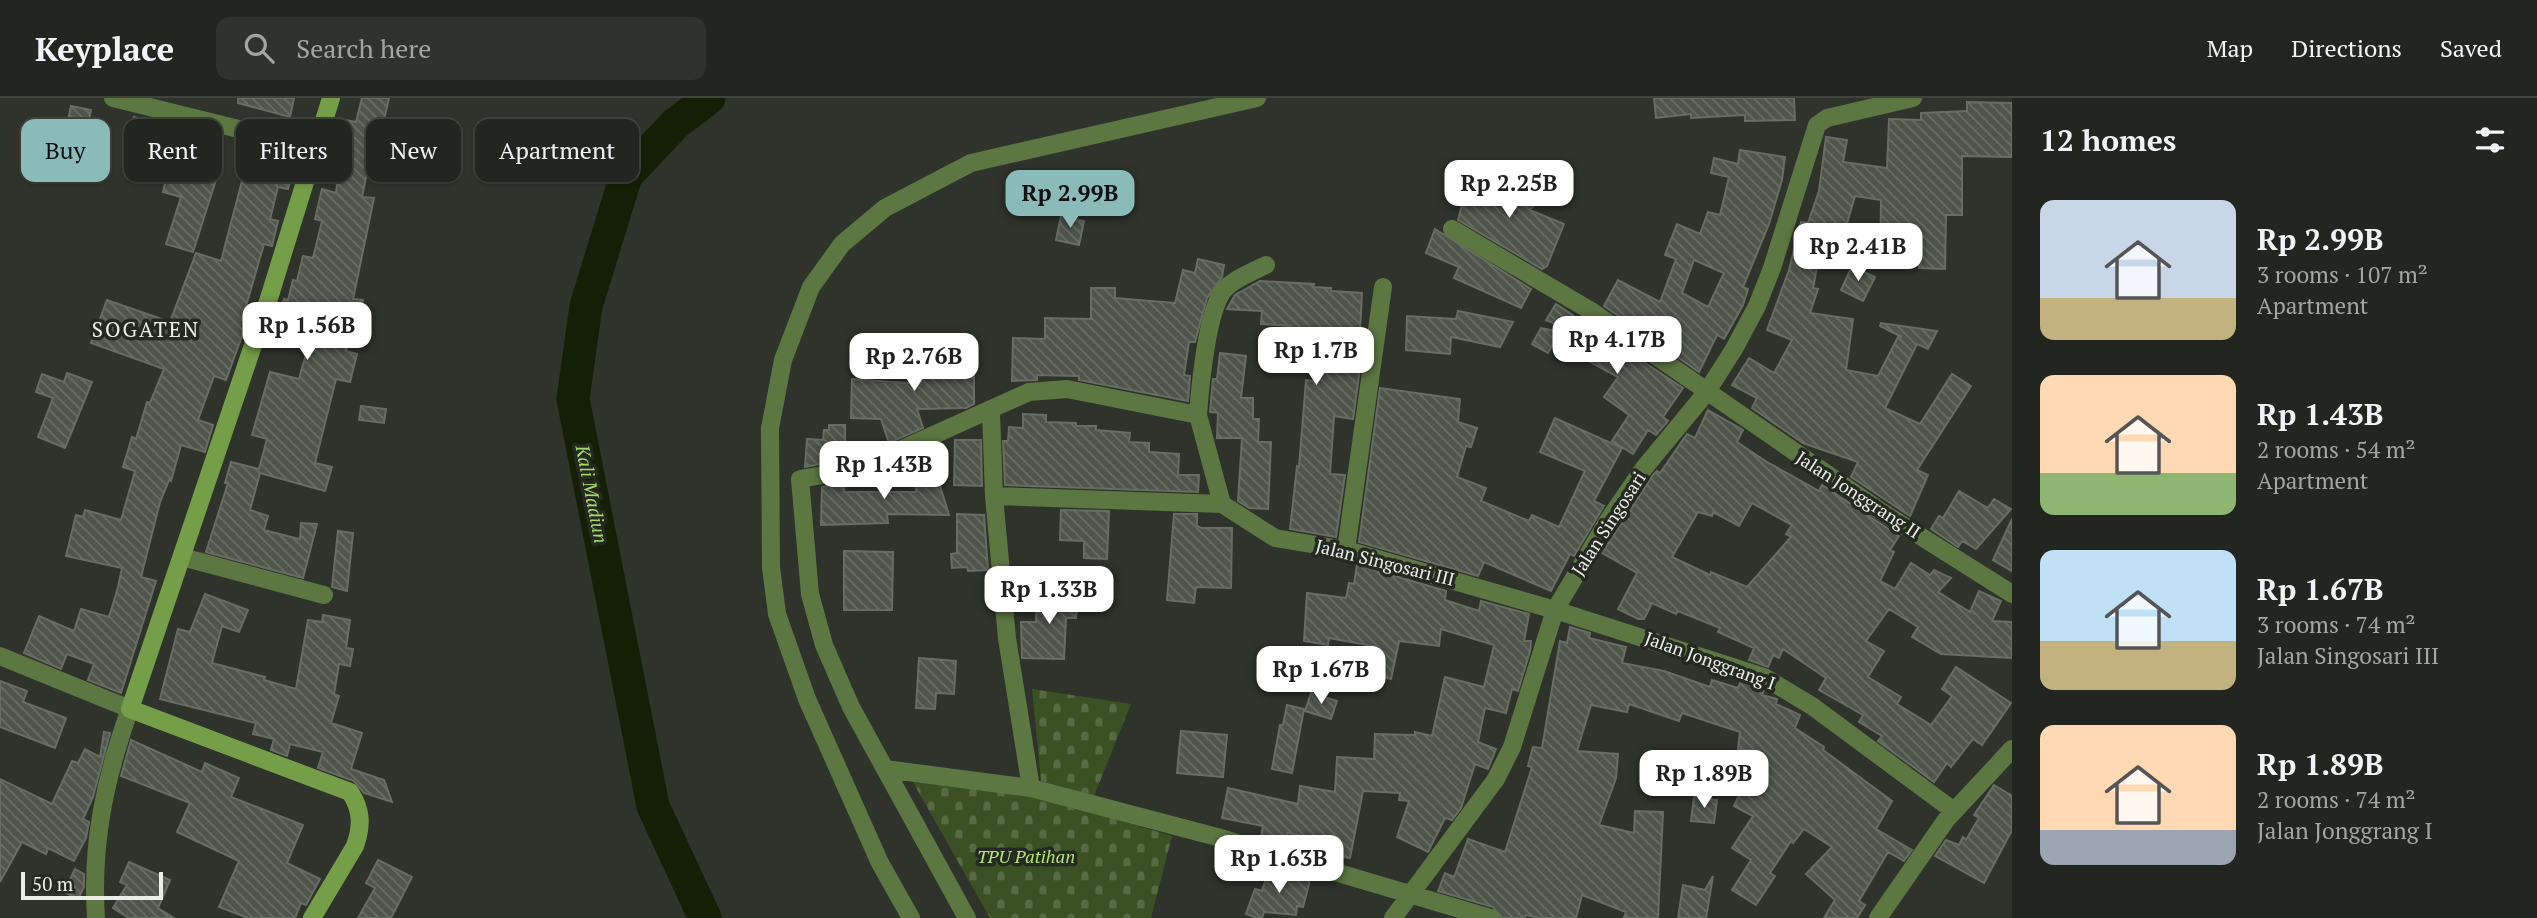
<!DOCTYPE html>
<meta charset="utf-8">
<style>
:root{--surface:#232620;--page:#2f322d;--text:#f1f3f6;--muted:#a3a5a5;--line:#40433e;--accent:#8bbbb9}
body{margin:0;font-family:"PT Serif",serif;background:var(--page);color:var(--text);height:100vh;display:flex;flex-direction:column;font-size:26px;white-space:nowrap}
*{box-sizing:border-box;margin:0}
p{font-size:23px;color:var(--muted)}
.icon{flex:none;width:38px;height:38px;fill:none;stroke:currentColor;stroke-width:2;stroke-linecap:round;stroke-linejoin:round}
.map{position:relative;flex:1;overflow:hidden}
.drawer{display:flex;flex-direction:column;background:var(--surface);width:525px}
.drawer>*{flex:none}
.top-card{position:absolute;left:21px;top:21px;width:665px;height:63px;display:flex;gap:14px}
.scale{position:absolute;left:21px;bottom:18px;width:142px;box-sizing:border-box;padding-left:7px;border:4px solid #ebeee8;border-top:0;font-size:19px;line-height:24px;white-space:nowrap;color:#ebeee8;-webkit-text-stroke:5px #252921;paint-order:stroke}
.price{position:absolute;translate:-50% -60px;padding:0 16px;border-radius:14px;background:#fff;color:#222;font-size:23px;line-height:46px;filter:drop-shadow(0 2px 4px #0008)}
.price::after{content:'';position:absolute;left:50%;top:42px;width:21px;height:16px;margin-left:-10px;background:inherit;clip-path:polygon(0 0,100% 0,50% 100%)}
.price.active{background:var(--accent);color:#111}
ul{padding:0;list-style:none}
li{display:flex;align-items:center;gap:21px;height:175px;padding:0 28px}
li span{display:grid;place-items:center;flex:none;width:196px;height:140px;border-radius:14px;color:#555}
li>.icon{margin-inline-start:auto}
span .icon{width:84px;height:84px;fill:#fffc;stroke-width:1}
li b{font-size:30px}
h2{display:flex;justify-content:space-between;align-items:center;height:84px;padding:0 28px;font-size:30px}
.chip{padding:0 24px;border-radius:14px;background:var(--surface);box-shadow:0 2px 5px #0004,0 0 0 2px var(--line);font-size:24px;line-height:63px}
.chip.active{background:var(--accent);color:#111}
header{display:flex;align-items:center;gap:42px;box-sizing:border-box;height:98px;padding:0 35px;background:var(--surface);border-bottom:2px solid var(--line)}
header strong{font-size:33px}
nav{display:flex;gap:38px;margin-inline-start:auto;font-size:24px}
.search{width:490px;height:63px;background:var(--page);display:flex;align-items:center;gap:18px;box-sizing:border-box;padding:0 24px;border-radius:14px;color:var(--muted);font-size:26px}
main{display:flex;flex:1;min-height:0}
.map>svg:first-child{display:block}
.cemetery{fill:url(#cemetery-stones)}
.lines{fill:none;stroke-linecap:round;stroke-linejoin:round}
.river{stroke:#132005;stroke-width:33}
.building{fill:url(#building-back-hatch);stroke:#686d64;stroke-width:2;fill-rule:evenodd}
.street{stroke:#5d7743;stroke-width:18}
.secondary{stroke:#759e48;stroke-width:18}
.labels{text-anchor:middle;stroke-width:7;stroke-linejoin:round;paint-order:stroke}
.street-label{font-size:18px;fill:#ebeee8;stroke:#252921}
.park-label{font-size:18px;font-style:italic;fill:#b0e677;stroke:#252921}
.water-label{font-size:19px;font-style:italic;fill:#a4da6a;stroke:#252921}
.quarter-label{font-size:21px;letter-spacing:2px;fill:#ebeee8;stroke:#252921}
</style>
<header>
<strong>Keyplace</strong>
<div class="search"><svg class="icon" aria-label="search" viewBox="0 0 24 24"><circle cx="10" cy="10" r="6"/><path d="M15 15l6 6"/></svg>Search here</div>
<nav><a>Map</a><a>Directions</a><a>Saved</a></nav>
</header>
<main>
<div class="map">
<svg width="2012" height="820" viewBox="0 0 2012 820">
<defs>
<pattern id="cemetery-stones" width="16" height="16" patternUnits="userSpaceOnUse" patternTransform="scale(1.75)"><rect width="16" height="16" fill="#3b5123"/><path d="M2 7V4a2 2 0 0 1 4 0v3zM10 15v-3a2 2 0 0 1 4 0v3z" fill="#586a43"/></pattern>
<pattern id="building-back-hatch" width="6" height="6" patternUnits="userSpaceOnUse" patternTransform="scale(1.75)"><rect width="6" height="6" fill="#50554c"/><path d="M-1 5l2 2M0 0l6 6M5-1l2 2" fill="none" stroke="#696e66"/></pattern>
</defs>
<rect width="100%" height="100%" fill="#2f332b"/>
<path class="cemetery" d="M1032,591L1131,606L1094,698L1041,683Z
M910,679L999,687L1172,738L1151,820H990Z"/>
<g class="lines">
<path class="river" d="M705,820L653,708L573,301L586,208L626,78L675,26L709,0"/>
</g>
<path class="building" d="M238,0H294L290,19L238,5Z
M362,0H389L376,56L371,55L362,99L374,100L353,201L363,202L360,219L356,218L346,253L357,256L350,284L336,281L315,365L332,369L325,393L260,375L250,412L268,418L264,432L295,440L300,441L301,425L317,426L303,480L206,454L228,385H225L231,364L259,371L267,341L252,337L270,274L299,281L308,249L271,239L284,201L288,202L293,182L297,183L303,158L313,160L322,123L315,121L322,91L336,95L345,22L356,24Z
M1654,0H1794L1795,22L1745,23V17L1691,20V16L1656,20Z
M1967,4L2012,5V59L1962,58V117H1946L1945,171L1919,170V164L1880,163L1881,102L1855,98L1839,153L1821,149L1813,190L1818,191L1810,215L1853,221L1846,272L1878,278L1898,239H1902L1880,228L1881,225L1937,233L1928,251L1917,246L1885,310L1920,326L1952,276L1971,288L1917,372L1928,377L1910,418L1851,379L1858,364L1803,345L1752,310L1757,300L1732,287L1749,260L1774,275L1792,242L1767,232L1789,172L1801,124L1808,125L1819,93L1826,39L1847,42L1843,64L1887,70L1889,21L1921,22V15L1967,13Z
M71,8L91,12L87,31L67,27Z
M134,19L180,29L176,46L130,36Z
M251,49L299,58L295,76H292L288,91L278,89L270,121L278,123L272,148L264,146L242,222L247,224L226,282L214,278L198,322L213,327L205,354L181,347L171,383L169,382L160,404L141,479L156,483L121,595L88,582L94,566L67,556L61,571L24,555L39,518L74,533L81,511L109,519L118,489L122,470L66,458L76,417L83,419L85,412L121,422L135,373L123,369L132,339L136,341L147,304L150,305L164,271L91,245L107,202L170,224L196,155L221,163Z
M173,51L222,63L193,154L166,146L181,99L163,94Z
M1740,52L1785,59L1782,82L1769,126L1743,189L1748,191L1743,207L1724,241L1717,237L1699,274L1604,208L1618,182L1660,204L1676,161L1665,157L1677,126L1700,136L1708,114L1720,117L1729,79L1711,75L1714,60L1738,66ZM1694,162L1724,175L1708,209L1682,195Z
M1470,76L1510,86L1508,91L1534,107L1530,112L1564,126L1547,168L1542,171L1458,122Z
M1061,118L1084,123L1079,147L1056,142Z
M1435,131L1531,191L1521,210L1454,180L1459,169L1426,155Z
M1198,161L1224,167L1222,179L1207,200L1195,244H1189L1184,277L1190,278L1188,303L1079,282V278L1037,277V282L1012,283L1013,240L1045,241V220L1091,221V190H1115V200L1175,205L1183,172L1195,175Z
M1852,168L1875,179L1863,203L1841,192Z
M1260,183L1314,186L1313,189L1331,190V193L1362,195L1358,269L1360,270L1353,321L1334,318L1330,376L1345,377L1336,439L1290,431L1297,368L1299,369L1306,282L1315,283L1318,235L1290,232L1291,228L1261,226L1262,213L1227,211L1235,197Z
M1556,206L1683,290L1663,319L1668,323L1656,337L1648,332L1633,356L1612,343L1629,317L1604,299L1618,279L1554,244L1548,255L1532,246L1541,230L1556,233L1558,227L1546,222Z
M1458,213L1513,224L1500,249L1451,239L1450,256L1406,252L1407,218L1456,221Z
M922,239H950L951,276H974V306L966,310L917,311L923,330L889,345L881,321L851,320L852,281L921,286Z
M1220,255L1246,258L1241,300H1253V321H1259L1258,344H1271L1268,411L1249,410L1238,403L1242,340H1217L1218,315L1210,314L1213,281H1217Z
M67,275L92,284L65,350L38,339L53,300L36,294L42,276L64,284Z
M1380,290L1460,301L1458,324L1477,330L1471,349L1466,348L1457,379L1486,390L1481,403L1529,423L1532,417L1559,429L1585,373L1540,354L1555,320L1622,350L1594,403L1604,408L1574,458L1570,456L1551,493L1484,464L1478,478L1359,444Z
M361,308L386,311L384,325L359,322Z
M1708,312L1743,332L1737,344L1767,364L1819,393L1822,387L1899,438L1890,452L1894,454L1880,483L1895,491L1911,465L1930,477L1934,472L1951,480L1938,494L1970,514L1979,493L2001,503L1992,523L2012,524V560L1941,556L1912,539L1918,529L1889,511L1866,543L1884,553L1868,579L1901,599L1897,606L1931,627L1952,598L1942,591L1956,569L2011,605L1982,647L1973,641L1951,669L1947,665L1934,684L1878,643L1882,638L1859,624L1863,617L1819,592L1826,580L1783,551L1779,560L1773,557L1768,569L1749,562L1754,550L1718,534L1720,530L1678,513L1676,516L1652,505L1644,521H1638L1618,511L1637,475L1602,455L1653,377L1657,373L1660,375L1687,336L1695,340ZM1752,405L1792,427L1786,436L1791,439L1747,489L1711,474L1710,477L1672,459L1698,414L1712,418L1713,414L1739,428Z
M1023,316L1046,317V324L1076,325V328H1096V332L1130,335L1129,344L1149,345V354L1179,356L1178,377H1199L1198,394L1005,387L1003,343H1008L1009,329L1023,330Z
M829,327H845V361L805,369L807,341L823,342L824,332H829Z
M955,342H981L982,388L954,387Z
M915,365H933L949,417L887,416L888,425L821,427L822,389L845,385L844,394H916Z
M1959,393L1988,410L1994,401L2011,411L1976,451L1962,443L1958,449L1931,431L1939,418L1943,420Z
M1061,412L1109,413L1107,461L1084,460V443L1060,442Z
M957,416L984,417L988,472L968,473L967,469L952,470L951,456L957,455Z
M1174,416H1197V428L1201,430H1232L1231,490L1196,489L1194,505L1167,502Z
M2012,421V473L1993,462Z
M338,433L353,435L347,493L332,489Z
M844,453L893,454L892,512H844Z
M1357,467L1446,493L1445,502L1479,513L1481,503L1529,516L1524,543H1531L1530,553L1518,593L1512,591L1506,615L1485,610L1478,644L1496,651L1488,671L1475,666L1461,710L1452,722L1445,720L1428,754L1397,739L1409,703L1399,702L1400,695L1363,693L1350,760L1326,756L1328,742L1287,735L1285,747L1281,746L1261,740L1263,728L1222,720L1228,690L1298,706L1300,688L1335,694L1337,659L1374,661L1375,636L1415,637V634L1432,638L1445,579L1484,589L1494,547L1441,531L1439,548L1399,543L1391,581L1372,577L1378,549L1329,540L1328,547L1304,543L1307,495L1346,500L1349,485L1354,486Z
M1037,494L1078,496L1076,520H1066L1064,561L1022,560L1021,524H1036Z
M205,496L248,512L239,534L222,528L212,565L265,579L264,582L296,591L308,522L322,524L323,517L350,522L346,550L353,551L350,568L339,566L334,596L339,598L331,625L362,635L351,671L384,682L392,704L364,695L354,683L318,670L323,654L290,646L287,658L271,652L274,641L253,636L256,625L160,601L178,531L190,534Z
M1570,529L1590,535L1589,540L1626,549L1622,565L1664,573L1710,589L1712,582L1738,590L1741,583L1759,589L1764,592L1762,597L1777,601L1776,606L1800,617L1795,630L1824,649L1823,652L1892,703L1876,731L1912,752L1904,763L1888,754L1859,803L1865,807L1857,820H1824L1835,802L1806,776L1832,749L1804,731L1793,745L1791,743L1770,775L1775,778L1756,807L1732,792L1751,762L1732,750L1753,718L1734,708L1759,653L1738,651L1740,634L1682,615L1679,623L1629,606L1627,614L1591,607L1577,653L1618,656L1616,680L1599,727L1634,735L1635,713L1663,714L1658,820H1624L1626,814L1582,797L1576,820H1539L1526,817L1525,820H1501L1493,809L1438,793L1445,775L1454,779L1468,741L1505,754L1532,669L1528,668L1533,649L1542,650L1560,543L1567,545Z
M919,560L956,563L954,596L936,595L935,611L916,610Z
M0,583L27,593L23,604L66,620L55,650L0,629Z
M1311,595L1337,603L1331,621L1305,613Z
M1287,607L1304,611L1292,675L1272,671L1280,627H1283Z
M1181,633L1227,637L1223,679L1177,675Z
M104,634L110,635L93,699L83,721L89,724L86,740L74,763L48,750L46,756L22,744L0,784V681L52,706L72,663L78,665L85,651L100,659Z
M131,642L202,674L205,665L239,680L231,699L303,727L287,765L320,781L306,807L301,805L295,820H248L219,809L239,763L177,734L190,705L121,678Z
M1994,687L2012,698V732L1984,785L1935,758L1946,742L1959,747L1963,739L1966,742L1979,720L1974,717Z
M1694,699L1717,702L1714,725L1691,723Z
M378,762L412,779L391,820H358L375,790L366,785Z
M129,764L170,782L158,810L174,820H129L113,810L127,787L120,784Z
M75,771L84,776V789L78,801L64,794Z
M1269,771L1310,782L1303,809L1297,808L1296,817L1264,814L1262,820H1257L1246,816L1255,791L1262,793Z
M1713,778L1706,820H1678L1683,787L1705,792Z"/>
<g class="lines">
<path class="street" d="M113,0L316,50
M1452,131L1591,213L1879,412L2012,496
M991,314L994,398L1007,540L1031,690
M1198,317C1200,289 1207,214 1223,193C1233,181 1252,174 1266,167
M994,398L1222,406
M1222,406L1275,440L1346,452L1555,512L1764,579L1812,608L1954,713
M1346,452L1383,189
M182,459L324,497
M0,558L130,611C105,680 91,746 96,820
M885,671L1031,690L1217,739L1490,820
M911,820L880,765L807,601L777,516L771,469L770,330L783,262L811,189L842,146L885,110L971,65L1257,0
M967,820L851,609L824,547L810,496L800,381L846,373L887,358L1029,294L1067,291L1198,317L1222,406
M1393,820L1496,681L1512,649L1555,512L1609,421L1644,370L1706,295L1734,251L1757,208L1772,170L1817,27L1827,20L1913,0
M1878,820L1946,722L2012,651"/>
<path class="secondary" d="M312,820L355,748C362,728 362,712 350,694L130,611L270,197L331,0"/>
</g>
<g class="labels">
<g class="street-label">
<text transform="translate(1858 397) rotate(33)" y="6">Jalan Jonggrang II</text>
<text transform="translate(1609 426) rotate(-57)" y="6">Jalan Singosari</text>
<text transform="translate(1385 465) rotate(14)" y="6">Jalan Singosari III</text>
<text transform="translate(1710 563) rotate(20)" y="6">Jalan Jonggrang I</text>
</g>
<g class="park-label">
<text x="1026" y="765">TPU Patihan</text>
</g>
<g class="water-label">
<text transform="translate(592 396) rotate(79)" y="7">Kali Madiun</text>
</g>
<g class="quarter-label">
<text x="146" y="239">SOGATEN</text>
</g>
</g>
</svg>
<div class="scale">50 m</div>
<b class="price" style="left:1509px;top:122px">Rp 2.25B</b>
<b class="price active" style="left:1070px;top:132px">Rp 2.99B</b>
<b class="price" style="left:1858px;top:185px">Rp 2.41B</b>
<b class="price" style="left:307px;top:264px">Rp 1.56B</b>
<b class="price" style="left:1617px;top:278px">Rp 4.17B</b>
<b class="price" style="left:1316px;top:289px">Rp 1.7B</b>
<b class="price" style="left:914px;top:295px">Rp 2.76B</b>
<b class="price" style="left:884px;top:403px">Rp 1.43B</b>
<b class="price" style="left:1049px;top:528px">Rp 1.33B</b>
<b class="price" style="left:1321px;top:608px">Rp 1.67B</b>
<b class="price" style="left:1704px;top:712px">Rp 1.89B</b>
<b class="price" style="left:1279px;top:797px">Rp 1.63B</b>
<div class="top-card">
<a class="chip active">Buy</a>
<a class="chip">Rent</a>
<a class="chip">Filters</a>
<a class="chip">New</a>
<a class="chip">Apartment</a>
</div>
</div>
<section class="drawer">
<h2>12 homes<svg class="icon" aria-label="filters" viewBox="0 0 24 24"><path d="M4 7h16M4 17h16"/><circle cx="9" cy="7" r="2"/><circle cx="15" cy="17" r="2"/></svg></h2>
<ul>
<li><span style="background:linear-gradient(#c9d6e8 70%,#c2b280 0)"><svg class="icon" aria-label="home" viewBox="0 0 24 24"><path d="M3 11l9-7 9 7M6 9v11h12V9"/></svg></span><div><b>Rp 2.99B</b><p>3 rooms · 107 m²</p><p>Apartment</p></div></li>
<li><span style="background:linear-gradient(#ffd9b3 70%,#8fb573 0)"><svg class="icon" aria-label="home" viewBox="0 0 24 24"><path d="M3 11l9-7 9 7M6 9v11h12V9"/></svg></span><div><b>Rp 1.43B</b><p>2 rooms · 54 m²</p><p>Apartment</p></div></li>
<li><span style="background:linear-gradient(#bfe0f5 65%,#c2b280 0)"><svg class="icon" aria-label="home" viewBox="0 0 24 24"><path d="M3 11l9-7 9 7M6 9v11h12V9"/></svg></span><div><b>Rp 1.67B</b><p>3 rooms · 74 m²</p><p>Jalan Singosari III</p></div></li>
<li><span style="background:linear-gradient(#ffd9b3 75%,#9aa5b1 0)"><svg class="icon" aria-label="home" viewBox="0 0 24 24"><path d="M3 11l9-7 9 7M6 9v11h12V9"/></svg></span><div><b>Rp 1.89B</b><p>2 rooms · 74 m²</p><p>Jalan Jonggrang I</p></div></li>
</ul>
</section>
</main>
